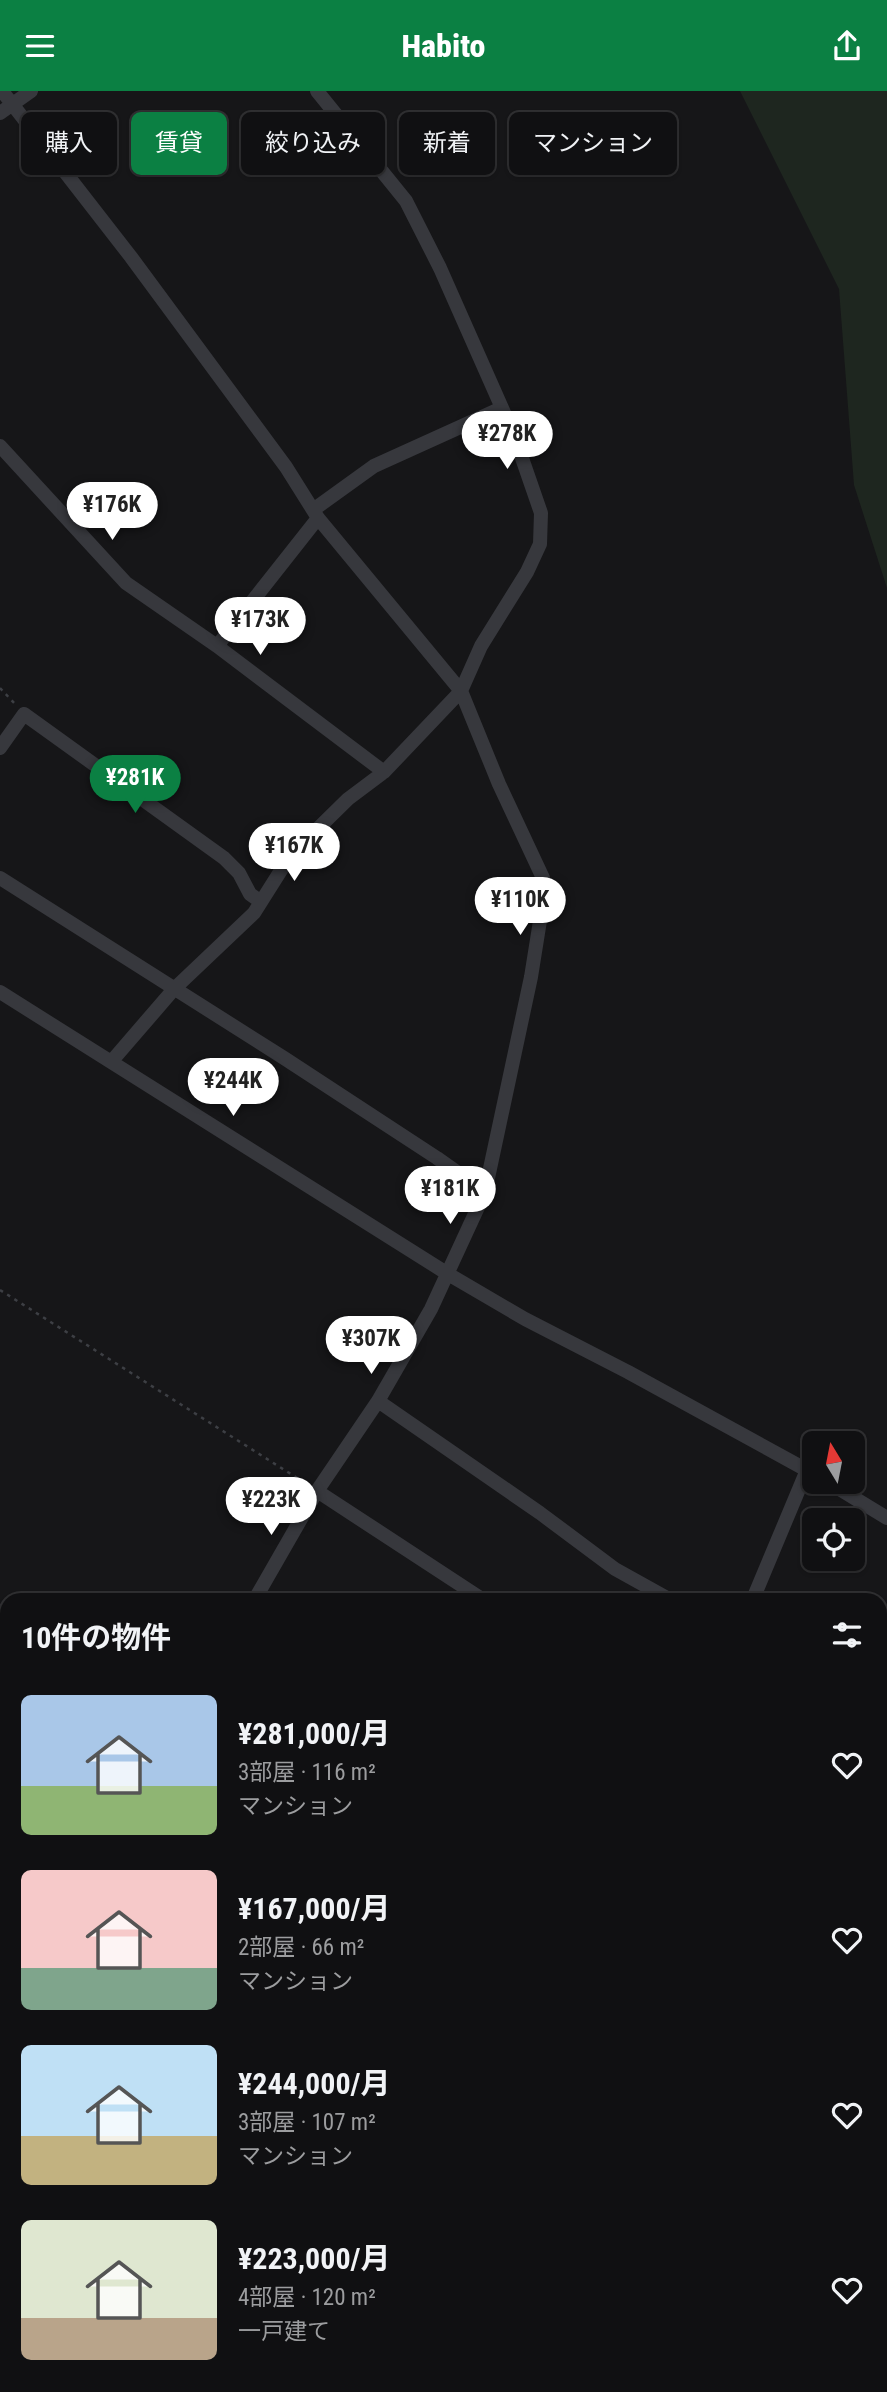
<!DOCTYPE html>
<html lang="ja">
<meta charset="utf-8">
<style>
:root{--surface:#101012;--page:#1e1e20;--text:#f1f3f6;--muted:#9c9d9f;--line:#303032;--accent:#0b8043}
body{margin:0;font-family:"Roboto Condensed","Noto Sans JP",sans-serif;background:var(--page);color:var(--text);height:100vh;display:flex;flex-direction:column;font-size:26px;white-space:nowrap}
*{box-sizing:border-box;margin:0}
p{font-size:23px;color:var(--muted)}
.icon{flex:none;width:38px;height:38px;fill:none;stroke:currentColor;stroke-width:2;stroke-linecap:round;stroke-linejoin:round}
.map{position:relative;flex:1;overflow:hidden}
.panel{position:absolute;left:0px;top:1502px;width:887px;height:800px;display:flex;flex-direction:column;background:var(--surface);border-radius:21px 21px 0 0;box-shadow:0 2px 5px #0004,0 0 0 2px var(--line)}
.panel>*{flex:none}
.guide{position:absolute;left:21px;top:21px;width:845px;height:63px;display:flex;gap:14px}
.needle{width:46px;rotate:350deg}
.tools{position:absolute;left:802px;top:1340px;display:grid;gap:14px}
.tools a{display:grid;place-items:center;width:63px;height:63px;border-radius:10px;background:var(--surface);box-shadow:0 2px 5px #0004,0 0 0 2px var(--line);font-size:35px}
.price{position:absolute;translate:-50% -60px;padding:0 16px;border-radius:24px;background:#fff;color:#222;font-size:23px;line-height:46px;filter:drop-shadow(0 2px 4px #0008)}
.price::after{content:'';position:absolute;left:50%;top:42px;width:21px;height:16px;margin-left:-10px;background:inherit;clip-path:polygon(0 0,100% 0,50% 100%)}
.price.active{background:var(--accent);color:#fff}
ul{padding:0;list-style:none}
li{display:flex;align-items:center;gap:21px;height:175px;padding:0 21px}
li span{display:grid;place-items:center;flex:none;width:196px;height:140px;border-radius:10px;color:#555}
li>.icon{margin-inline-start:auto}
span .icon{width:84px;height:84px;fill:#fffc;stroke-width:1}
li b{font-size:30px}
h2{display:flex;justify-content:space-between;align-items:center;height:84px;padding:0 21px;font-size:30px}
.tag{padding:0 24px;border-radius:10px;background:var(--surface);box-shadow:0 2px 5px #0004,0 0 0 2px var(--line);font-size:24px;line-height:63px}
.tag.active{background:var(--accent);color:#fff}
header{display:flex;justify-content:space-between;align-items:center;height:91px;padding:0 21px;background:var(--accent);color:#fff;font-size:32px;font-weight:800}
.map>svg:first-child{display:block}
.green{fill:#1e261f}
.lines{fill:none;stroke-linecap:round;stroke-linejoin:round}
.path{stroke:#3d3f44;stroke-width:2.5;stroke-dasharray:3.5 5;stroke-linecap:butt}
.street{stroke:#37383d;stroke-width:14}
.secondary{stroke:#45474d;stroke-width:19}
</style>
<header><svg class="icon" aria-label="menu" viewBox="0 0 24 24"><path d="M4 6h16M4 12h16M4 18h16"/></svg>Habito<svg class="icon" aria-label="share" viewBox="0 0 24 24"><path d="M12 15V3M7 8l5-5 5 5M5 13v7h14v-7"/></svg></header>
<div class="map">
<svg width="887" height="2301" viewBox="0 0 887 2301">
<rect width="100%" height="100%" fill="#161618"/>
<path class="green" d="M740,0H887V497L854,394L839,198Z"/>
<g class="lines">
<path class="path" d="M0,597L15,613
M0,1199L305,1392
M0,1514L7,1519"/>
<path class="street" d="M2,0L131,166L286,376L318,427L461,600L499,693L543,787V811L531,886L485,1101L431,1218L378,1310L317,1400L255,1508
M317,0L406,110L440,177L502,317
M0,22L31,0
M0,355L126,492L217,555
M318,427L217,555L384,681
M0,657L24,623L224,767L239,782L250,803L261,811
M0,787L284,967L437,1067L485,1101
M0,901L448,1183L525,1228L628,1281L814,1383
M111,971L174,898L254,822L290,765L348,708L384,681L461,600L481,555L527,481L540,453L541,422L514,344L502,317L374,375L313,419
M378,1310L540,1422L615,1478L669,1508
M828,1391L887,1427
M317,1400L482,1508
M753,1508L807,1379
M880,1731L887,1720
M0,1804L7,1797
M0,2083L7,2088
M0,2271L7,2275
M37,2294L47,2301
M326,2294L336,2301
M637,2301L642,2294"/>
<path class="secondary" d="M0,1876L7,1881
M654,2294L667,2301"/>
</g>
</svg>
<div class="tools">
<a><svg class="needle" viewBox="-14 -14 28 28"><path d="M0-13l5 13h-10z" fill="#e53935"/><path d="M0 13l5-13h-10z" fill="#9c9d9f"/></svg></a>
<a><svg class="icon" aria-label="locate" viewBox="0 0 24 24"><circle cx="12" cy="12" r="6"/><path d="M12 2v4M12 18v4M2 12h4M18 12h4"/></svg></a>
</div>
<b class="price" style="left:507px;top:380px">¥278K</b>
<b class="price" style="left:112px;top:451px">¥176K</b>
<b class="price" style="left:260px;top:566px">¥173K</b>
<b class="price active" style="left:135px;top:724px">¥281K</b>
<b class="price" style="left:294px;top:792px">¥167K</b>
<b class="price" style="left:520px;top:846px">¥110K</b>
<b class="price" style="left:233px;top:1027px">¥244K</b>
<b class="price" style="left:450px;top:1135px">¥181K</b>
<b class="price" style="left:371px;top:1285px">¥307K</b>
<b class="price" style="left:271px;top:1446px">¥223K</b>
<div class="guide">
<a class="tag">購入</a>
<a class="tag active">賃貸</a>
<a class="tag">絞り込み</a>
<a class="tag">新着</a>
<a class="tag">マンション</a>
</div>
<section class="panel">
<h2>10件の物件<svg class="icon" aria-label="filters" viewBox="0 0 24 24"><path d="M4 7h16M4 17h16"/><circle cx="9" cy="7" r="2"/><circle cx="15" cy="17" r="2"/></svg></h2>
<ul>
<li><span style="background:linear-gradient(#a9c7e8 65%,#8fb573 0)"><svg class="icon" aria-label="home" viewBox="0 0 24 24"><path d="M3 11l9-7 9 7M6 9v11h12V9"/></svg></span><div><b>¥281,000/月</b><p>3部屋 · 116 m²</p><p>マンション</p></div><svg class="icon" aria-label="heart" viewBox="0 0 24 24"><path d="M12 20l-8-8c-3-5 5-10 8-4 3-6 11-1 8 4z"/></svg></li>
<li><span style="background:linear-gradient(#f6c9c9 70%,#7fa58c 0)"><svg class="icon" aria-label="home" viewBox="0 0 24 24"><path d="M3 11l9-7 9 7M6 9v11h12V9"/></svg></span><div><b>¥167,000/月</b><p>2部屋 · 66 m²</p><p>マンション</p></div><svg class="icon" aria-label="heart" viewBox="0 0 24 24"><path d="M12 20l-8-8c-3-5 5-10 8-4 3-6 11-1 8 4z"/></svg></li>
<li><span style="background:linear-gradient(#bfe0f5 65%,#c2b280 0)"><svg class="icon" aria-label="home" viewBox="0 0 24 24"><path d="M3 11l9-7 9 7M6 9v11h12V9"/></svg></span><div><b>¥244,000/月</b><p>3部屋 · 107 m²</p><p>マンション</p></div><svg class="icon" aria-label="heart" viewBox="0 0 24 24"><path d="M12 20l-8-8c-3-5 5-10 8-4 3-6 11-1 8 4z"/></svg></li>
<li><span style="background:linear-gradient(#dfe7d0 70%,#b9a48a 0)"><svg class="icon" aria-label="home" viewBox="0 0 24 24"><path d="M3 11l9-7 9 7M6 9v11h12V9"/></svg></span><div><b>¥223,000/月</b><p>4部屋 · 120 m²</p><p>一戸建て</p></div><svg class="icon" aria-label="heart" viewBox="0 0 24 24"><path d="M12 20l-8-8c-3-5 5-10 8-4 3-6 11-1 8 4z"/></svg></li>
</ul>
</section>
</div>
